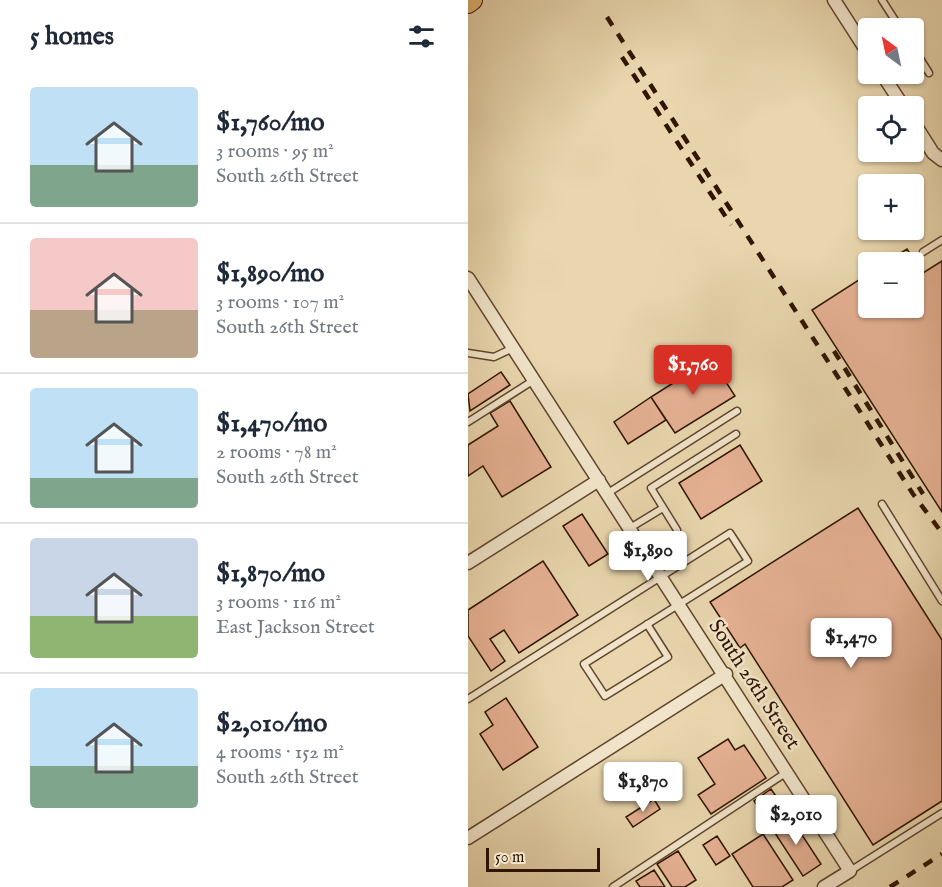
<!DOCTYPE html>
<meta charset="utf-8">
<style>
:root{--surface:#fff;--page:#f2f2f3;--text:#1f2937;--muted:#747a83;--line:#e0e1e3;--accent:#d93025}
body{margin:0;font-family:"IM FELL English",serif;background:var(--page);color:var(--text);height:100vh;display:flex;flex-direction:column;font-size:22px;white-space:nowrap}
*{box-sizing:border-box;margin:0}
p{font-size:20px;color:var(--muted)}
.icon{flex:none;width:33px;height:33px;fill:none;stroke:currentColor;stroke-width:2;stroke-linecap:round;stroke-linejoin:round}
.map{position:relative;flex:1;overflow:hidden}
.side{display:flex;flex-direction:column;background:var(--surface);width:468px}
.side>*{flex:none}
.needle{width:39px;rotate:327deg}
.fabs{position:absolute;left:390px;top:18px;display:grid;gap:12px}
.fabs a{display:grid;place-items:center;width:66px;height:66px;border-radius:6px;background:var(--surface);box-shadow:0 2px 4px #0004;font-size:30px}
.scale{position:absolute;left:18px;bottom:15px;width:114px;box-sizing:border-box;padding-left:6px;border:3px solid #301500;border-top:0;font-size:16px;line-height:21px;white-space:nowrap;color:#301500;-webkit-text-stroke:4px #f1e4ca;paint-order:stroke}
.price{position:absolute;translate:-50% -51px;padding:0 14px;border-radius:6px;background:#fff;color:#222;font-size:20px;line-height:39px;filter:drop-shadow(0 2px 3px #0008)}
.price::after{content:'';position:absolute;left:50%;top:36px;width:18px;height:14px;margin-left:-9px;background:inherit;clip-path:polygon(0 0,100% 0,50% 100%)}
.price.active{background:var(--accent);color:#fff}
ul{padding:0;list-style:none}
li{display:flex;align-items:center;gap:18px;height:150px;padding:0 30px}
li+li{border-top:2px solid var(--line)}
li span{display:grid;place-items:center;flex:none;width:168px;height:120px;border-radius:6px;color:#555}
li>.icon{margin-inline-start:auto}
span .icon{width:72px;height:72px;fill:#fffc;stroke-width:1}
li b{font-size:26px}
h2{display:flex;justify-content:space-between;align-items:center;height:72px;padding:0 30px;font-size:26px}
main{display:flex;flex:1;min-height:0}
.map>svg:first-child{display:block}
.building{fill:#e6b194;stroke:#301500;stroke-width:1.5}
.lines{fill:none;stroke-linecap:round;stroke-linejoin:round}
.lane-casing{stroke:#5e452c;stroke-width:9}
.street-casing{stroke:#5e452c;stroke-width:15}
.primary-casing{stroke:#301500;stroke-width:22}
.lane{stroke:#f1e4ca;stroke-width:6}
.street{stroke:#f1e4ca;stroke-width:12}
.primary{stroke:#e4bb77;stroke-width:20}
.rail{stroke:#301500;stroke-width:4.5;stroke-dasharray:10 10;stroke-linecap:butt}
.labels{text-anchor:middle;stroke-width:5;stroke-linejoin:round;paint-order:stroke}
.street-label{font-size:21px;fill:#301500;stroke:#f1e4ca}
</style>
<main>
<section class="side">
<h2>5 homes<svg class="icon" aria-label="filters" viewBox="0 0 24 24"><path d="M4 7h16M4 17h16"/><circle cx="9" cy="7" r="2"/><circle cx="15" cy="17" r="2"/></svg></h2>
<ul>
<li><span style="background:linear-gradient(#bfe0f5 65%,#7fa58c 0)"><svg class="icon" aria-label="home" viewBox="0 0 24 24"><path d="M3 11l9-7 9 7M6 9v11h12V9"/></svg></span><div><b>$1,760/mo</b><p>3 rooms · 95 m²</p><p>South 26th Street</p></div></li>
<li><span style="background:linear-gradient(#f6c9c9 60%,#b9a48a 0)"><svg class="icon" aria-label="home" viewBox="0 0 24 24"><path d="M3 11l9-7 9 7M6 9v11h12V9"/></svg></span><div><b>$1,890/mo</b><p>3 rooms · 107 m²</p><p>South 26th Street</p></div></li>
<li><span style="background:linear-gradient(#bfe0f5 75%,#7fa58c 0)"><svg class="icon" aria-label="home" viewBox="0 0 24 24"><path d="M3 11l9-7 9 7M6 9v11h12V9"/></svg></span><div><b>$1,470/mo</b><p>2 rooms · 78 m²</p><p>South 26th Street</p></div></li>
<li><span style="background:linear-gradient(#c9d6e8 65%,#8fb573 0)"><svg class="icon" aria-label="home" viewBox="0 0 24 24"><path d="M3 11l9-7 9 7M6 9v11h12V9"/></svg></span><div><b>$1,870/mo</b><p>3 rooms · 116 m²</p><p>East Jackson Street</p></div></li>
<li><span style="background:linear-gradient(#bfe0f5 65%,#7fa58c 0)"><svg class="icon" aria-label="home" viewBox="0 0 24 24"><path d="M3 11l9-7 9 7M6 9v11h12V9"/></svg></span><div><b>$2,010/mo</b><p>4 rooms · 152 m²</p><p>South 26th Street</p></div></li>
</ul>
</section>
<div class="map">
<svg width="474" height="887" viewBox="0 0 474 887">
<rect width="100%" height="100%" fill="#e9d6ae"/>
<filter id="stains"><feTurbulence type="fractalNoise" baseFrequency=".00333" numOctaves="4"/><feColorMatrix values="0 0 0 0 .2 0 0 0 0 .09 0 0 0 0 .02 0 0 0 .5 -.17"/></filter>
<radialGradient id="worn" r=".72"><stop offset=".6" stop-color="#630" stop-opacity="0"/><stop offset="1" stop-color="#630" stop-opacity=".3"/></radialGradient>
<path class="building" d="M439,249L455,273L474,261V512L344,310L400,274V308H446V262H418Z
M243,359L267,396L207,433L183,397Z
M33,372L42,385L2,411L0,394Z
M183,397L198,420L160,444L146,422Z
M42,401L83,467L34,497L15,466L0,476V445L30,426L22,413Z
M272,445L294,481L233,519L211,483Z
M390,508L474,640V801L405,845L277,644L272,648L242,602Z
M114,514L140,554L121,566L95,526Z
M75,561L110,615L51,653L36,630L22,639L37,661L23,671L0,636V610Z
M38,698L70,747L35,770L12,734L25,725L17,712Z
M260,739L267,750L276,745L298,778L243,814L230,795L247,784L230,758Z
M303,789L312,802L294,813L286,801Z
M186,799L192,809L165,827L158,817Z
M321,815L353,864L335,876L303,827Z
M295,834L325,880L314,887H285L264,854Z
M249,836L262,856L248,865L235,845Z
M210,851L228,880L217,887H204L189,864Z
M186,870L197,887H172L168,881Z"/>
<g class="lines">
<g class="lane-casing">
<path id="lane" d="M414,0L432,28
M446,49L461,73
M455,252L474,240
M0,353L26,357L45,348
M0,422L66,380
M140,493L269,411
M414,504L474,601
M162,528L195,508
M209,530L183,488L268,434
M0,699L262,533L280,561L116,664L137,696L200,657L179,624
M382,871L474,813
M145,887L319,772"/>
</g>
<g class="street-casing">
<path id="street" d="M366,0L400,53
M414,74L435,106
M446,123L465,153L474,160
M0,278L382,871L356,887
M0,563L131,480
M0,838L258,674"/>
</g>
<g class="primary-casing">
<path id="primary" d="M0,3L4,0"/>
</g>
<use href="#lane" class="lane"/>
<use href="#street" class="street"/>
<use href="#primary" class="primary"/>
<path class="rail" d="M139,17L445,494L474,533
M154,57L263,225
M366,351L455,494
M422,887L474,854"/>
</g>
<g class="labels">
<g class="street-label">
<text transform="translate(287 684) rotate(57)" y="7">South 26th Street</text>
</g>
</g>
<rect width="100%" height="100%" filter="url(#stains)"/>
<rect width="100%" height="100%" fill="url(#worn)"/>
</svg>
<div class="fabs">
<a><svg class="needle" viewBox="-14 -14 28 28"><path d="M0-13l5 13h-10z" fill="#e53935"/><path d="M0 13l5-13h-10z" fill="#747a83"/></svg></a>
<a><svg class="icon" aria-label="locate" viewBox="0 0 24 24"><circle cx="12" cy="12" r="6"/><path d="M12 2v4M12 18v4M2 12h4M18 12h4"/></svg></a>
<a>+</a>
<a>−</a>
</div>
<div class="scale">50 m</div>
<b class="price active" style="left:225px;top:396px">$1,760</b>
<b class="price" style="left:180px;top:582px">$1,890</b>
<b class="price" style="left:383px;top:669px">$1,470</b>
<b class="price" style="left:175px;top:813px">$1,870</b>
<b class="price" style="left:328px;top:846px">$2,010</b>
</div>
</main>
